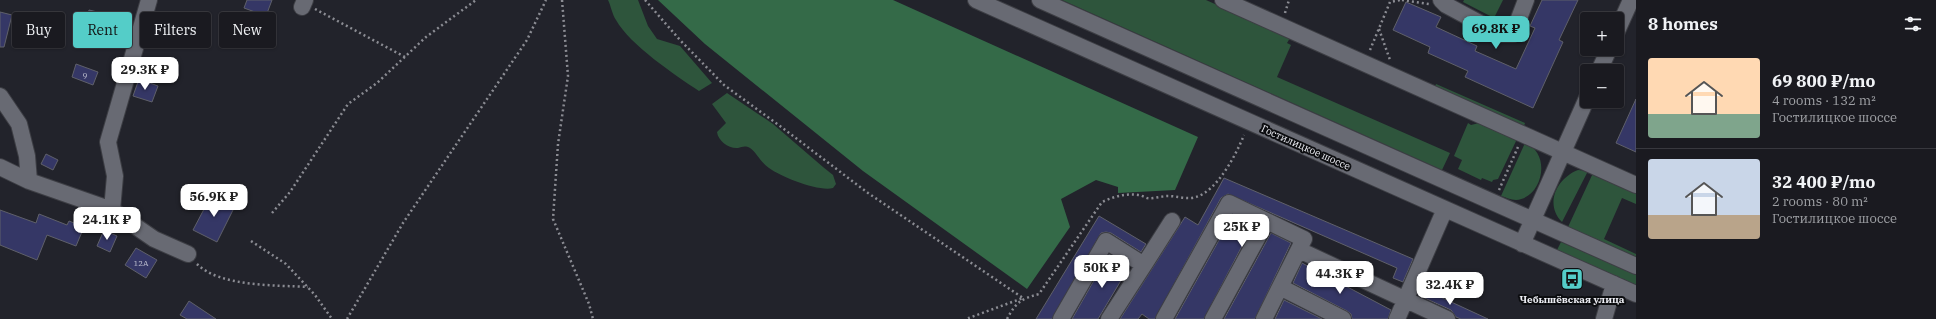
<!DOCTYPE html>
<meta charset="utf-8">
<style>
:root{--surface:#1a1a20;--page:#232329;--text:#f1f3f6;--muted:#9fa1a5;--line:#38383e;--accent:#54cdc8}
body{margin:0;font-family:"IBM Plex Serif",serif;background:var(--page);color:var(--text);height:100vh;display:flex;flex-direction:column;font-size:15px;white-space:nowrap}
*{box-sizing:border-box;margin:0}
p{font-size:13px;color:var(--muted)}
.icon{flex:none;width:22px;height:22px;fill:none;stroke:currentColor;stroke-width:2;stroke-linecap:round;stroke-linejoin:round}
.map{position:relative;flex:1;overflow:hidden}
.drawer{display:flex;flex-direction:column;background:var(--surface);width:300px}
.drawer>*{flex:none}
.hud{position:absolute;left:12px;top:12px;width:380px;height:36px;display:flex;gap:8px}
.fabs{position:absolute;left:1580px;top:12px;display:grid;gap:8px}
.fabs a{display:grid;place-items:center;width:44px;height:44px;border-radius:4px;background:var(--surface);box-shadow:0 1px 3px #0004,0 0 0 1px var(--line);font-size:20px}
.price{position:absolute;translate:-50% -34px;padding:0 9px;border-radius:8px;background:#fff;color:#222;font-size:13px;line-height:26px;filter:drop-shadow(0 1px 2px #0008)}
.price::after{content:'';position:absolute;left:50%;top:24px;width:12px;height:9px;margin-left:-6px;background:inherit;clip-path:polygon(0 0,100% 0,50% 100%)}
.price.selected{background:var(--accent);color:#111}
ul{padding:0;list-style:none}
li{display:flex;align-items:center;gap:12px;height:100px;padding:0 12px}
li+li{border-top:1px solid var(--line)}
li span{display:grid;place-items:center;flex:none;width:112px;height:80px;border-radius:4px;color:#555}
li>.icon{margin-inline-start:auto}
span .icon{width:48px;height:48px;fill:#fffc;stroke-width:1}
li b{font-size:17px}
h2{display:flex;justify-content:space-between;align-items:center;height:48px;padding:0 12px;font-size:17px}
.tag{padding:0 14px;border-radius:4px;background:var(--surface);box-shadow:0 1px 3px #0004,0 0 0 1px var(--line);font-size:14px;line-height:36px}
.tag.selected{background:var(--accent);color:#111}
main{display:flex;flex:1;min-height:0}
.map>svg:first-child{display:block}
.green{fill:#2e553c}
.forest{fill:#346a48}
.building{fill:#353766;stroke:#5f606a}
.lines{fill:none;stroke-linecap:round;stroke-linejoin:round}
.minor-casing{stroke:#3d3e44;stroke-width:18}
.path{stroke:#8b8c93;stroke-width:2.5;stroke-dasharray:2 3;stroke-linecap:butt}
.minor{stroke:#686a73;stroke-width:16}
.labels{text-anchor:middle;stroke-width:4;stroke-linejoin:round;paint-order:stroke}
.number-label{font-size:8px;fill:#bfc0d0}
.street-label{font-size:10px;fill:#edeef4;stroke:#0c0d10}
.poi-label{font-size:10px;font-weight:bold;fill:#edeef4;stroke:#0c0d10}
</style>
<main>
<div class="map">
<svg width="1636" height="319" viewBox="0 0 1636 319">
<rect width="100%" height="100%" fill="#22232b"/>
<path class="green" d="M608,0H638L648,26L657,39L680,46L712,83L699,91C675,75 630,45 616,20C612,14 611,6 608,0Z
M1062,0H1206L1290,38L1287,43L1291,45L1277,77L1450,153L1442,170Z
M1464,0H1503L1494,18L1463,2Z
M1436,84L1525,123L1524,126L1435,87Z
M727,93L773,124L823,167L833,175L836,184L833,188C819,192 781,177 769,168C761,163 757,153 750,148C745,145 742,147 738,148C729,149 718,141 717,132L726,123L712,104Z
M1468,123L1471,125L1479,123L1517,139L1498,179L1493,180L1492,182L1482,178L1481,180L1458,169L1462,160L1454,156Z
M1525,143C1552,153 1543,198 1516,200C1511,200 1505,197 1501,196Z
M1578,170L1588,171L1562,222C1544,204 1557,178 1578,170Z
M1593,173L1636,192V204L1622,198L1604,239L1636,254V257L1568,227Z
M1561,242L1636,275V285L1557,250Z"/>
<path class="forest" d="M658,0H893L1198,137L1175,190L1118,193V187L1096,180L1061,199L1070,227L1027,289L863,171L705,44Z"/>
<path class="building" d="M247,0H272L266,16L244,8Z
M1542,0H1578L1559,40L1563,42L1533,108L1465,77L1468,71L1428,53L1430,47L1393,30L1406,2L1441,17L1436,27L1477,46L1475,51L1516,69L1535,28L1530,26Z
M89,10L110,15L107,29L86,24Z
M0,12L12,15L4,47H0Z
M76,64L98,72L93,85L72,77Z
M139,79L158,86L152,102L133,96Z
M1636,99V152L1616,143Z
M46,154L58,160L53,170L41,164Z
M1224,178L1413,259L1403,282L1393,278L1397,268L1228,194L1221,198L1155,319H1149L1142,314L1138,319H1120L1185,217L1198,225Z
M212,194L235,206L217,242L193,230Z
M0,210L36,223L39,214L67,225L69,221L84,227L76,246L47,235L37,260L0,245Z
M1233,215L1253,225L1204,319H1175Z
M1099,216L1146,244L1141,252L1111,233L1106,232L1101,233L1052,319H1036Z
M104,230L117,236L110,252L97,246Z
M1271,233L1291,243L1255,319H1224Z
M136,248L157,260L146,278L125,265Z
M1109,254L1129,267L1098,319H1072Z
M1302,263L1391,310L1388,319H1352L1351,314L1347,311L1293,283Z
M1421,288L1488,319H1461L1456,317L1451,310L1418,295Z
M1284,300L1322,319H1275Z
M189,301L216,319H187L180,315Z"/>
<g class="lines">
<g class="minor-casing">
<path id="minor" d="M976,0L1636,294
M1040,0L1636,266
M1223,0L1636,185
M1441,0L1446,5L1500,34H1513L1526,0
M302,7L305,0
M1617,31L1631,0
M1599,71L1609,49
M0,96L19,124L27,156L29,181
M0,167L29,181L112,210L154,239L188,254
M112,210L115,176L108,142L149,0
M1522,244L1587,98
M1299,250L1447,319
M1280,287L1343,319
M1061,319L1106,241L1144,265L1172,221
M1109,319L1144,265
M1164,319L1229,203L1304,239L1264,319
M1213,319L1266,222
M1397,319L1445,209
M1604,319L1614,284"/>
</g>
<path class="path" d="M562,0L568,76L558,144L553,219L589,304L593,319
M645,0L680,40L724,85L780,126L868,193L1023,298L966,319
M1402,0L1429,4
M315,9L405,57
M1285,13L1289,0
M1379,29L1390,60
M1370,50L1390,2L1400,0
M1499,190L1518,147
M272,213L290,192L348,104L377,83L426,37L476,0
M251,241L286,264L315,295L332,319
M197,264C220,287 276,285 308,287
M347,319L403,223L527,40L546,0
M1007,319C1016,302 1021,299 1039,294L1102,202C1113,197 1125,193 1138,195C1141,195 1144,197 1147,198C1154,199 1161,196 1168,196C1177,196 1187,200 1196,197C1217,191 1236,155 1244,135"/>
<use href="#minor" class="minor"/>
</g>
<defs>
<g id="bus-square" transform="scale(1.15)"><rect x="-9" y="-9" width="18" height="18" rx="4" fill="#54cdc8" stroke="#0c0d10"/><path d="M-5-6H5V4H4V6H2V4H-2V6H-4V4H-5ZM-3.5-4V0h7V-4ZM-3.5 1.2v1.5H-2V1.2ZM2 1.2v1.5H3.5V1.2Z" fill="#111"/></g>
</defs>
<g fill-rule="evenodd">
<use href="#bus-square" x="1572" y="279"/>
</g>
<g class="labels">
<g class="number-label">
<text x="85" y="78">9</text>
<text x="141" y="266">12А</text>
</g>
<g class="street-label">
<text transform="translate(1306 147) rotate(24)" y="4">Гостилицкое шоссе</text>
</g>
<g class="poi-label">
<text x="1572" y="303">Чебышёвская улица</text>
</g>
</g>
</svg>
<div class="fabs">
<a>+</a>
<a>−</a>
</div>
<b class="price selected" style="left:1496px;top:50px">69.8K ₽</b>
<b class="price" style="left:145px;top:91px">29.3K ₽</b>
<b class="price" style="left:214px;top:218px">56.9K ₽</b>
<b class="price" style="left:107px;top:241px">24.1K ₽</b>
<b class="price" style="left:1242px;top:248px">25K ₽</b>
<b class="price" style="left:1102px;top:289px">50K ₽</b>
<b class="price" style="left:1340px;top:295px">44.3K ₽</b>
<b class="price" style="left:1450px;top:306px">32.4K ₽</b>
<div class="hud">
<a class="tag">Buy</a>
<a class="tag selected">Rent</a>
<a class="tag">Filters</a>
<a class="tag">New</a>
</div>
</div>
<section class="drawer">
<h2>8 homes<svg class="icon" aria-label="filters" viewBox="0 0 24 24"><path d="M4 7h16M4 17h16"/><circle cx="9" cy="7" r="2"/><circle cx="15" cy="17" r="2"/></svg></h2>
<ul>
<li><span style="background:linear-gradient(#ffd9b3 70%,#7fa58c 0)"><svg class="icon" aria-label="home" viewBox="0 0 24 24"><path d="M3 11l9-7 9 7M6 9v11h12V9"/></svg></span><div><b>69 800 ₽/mo</b><p>4 rooms · 132 m²</p><p>Гостилицкое шоссе</p></div></li>
<li><span style="background:linear-gradient(#c9d6e8 70%,#b9a48a 0)"><svg class="icon" aria-label="home" viewBox="0 0 24 24"><path d="M3 11l9-7 9 7M6 9v11h12V9"/></svg></span><div><b>32 400 ₽/mo</b><p>2 rooms · 80 m²</p><p>Гостилицкое шоссе</p></div></li>
</ul>
</section>
</main>
